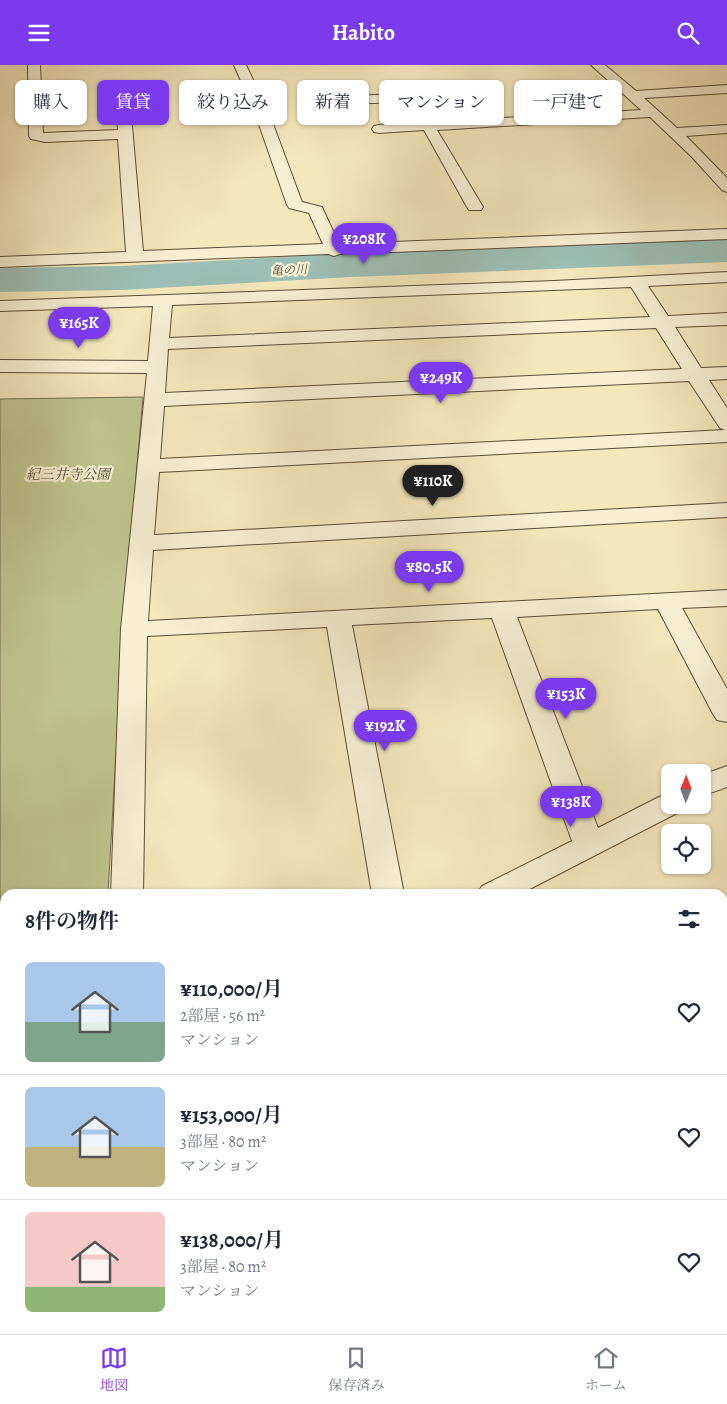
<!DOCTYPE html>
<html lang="ja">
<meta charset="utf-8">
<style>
:root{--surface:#fff;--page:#f6f6f7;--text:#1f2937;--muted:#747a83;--line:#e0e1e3;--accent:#7c3aed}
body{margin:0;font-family:Alegreya,"Noto Serif JP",serif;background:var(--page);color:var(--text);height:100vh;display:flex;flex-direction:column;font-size:19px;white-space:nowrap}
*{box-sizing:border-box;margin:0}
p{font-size:16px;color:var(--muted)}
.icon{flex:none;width:28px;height:28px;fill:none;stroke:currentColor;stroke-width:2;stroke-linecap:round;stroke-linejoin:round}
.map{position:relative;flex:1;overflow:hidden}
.details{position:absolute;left:0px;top:824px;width:728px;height:446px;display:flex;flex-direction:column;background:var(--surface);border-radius:15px 15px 0 0;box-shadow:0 1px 4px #0004}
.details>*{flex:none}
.hud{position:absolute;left:15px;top:15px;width:698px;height:45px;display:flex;gap:10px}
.needle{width:32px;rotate:1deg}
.fabs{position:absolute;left:661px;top:699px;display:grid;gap:10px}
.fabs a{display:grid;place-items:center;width:50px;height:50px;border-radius:8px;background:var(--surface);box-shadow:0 1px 4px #0004;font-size:25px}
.price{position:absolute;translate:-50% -42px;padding:0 11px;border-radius:18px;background:var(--accent);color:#fff;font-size:16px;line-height:32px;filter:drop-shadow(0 1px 2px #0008)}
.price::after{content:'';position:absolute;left:50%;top:30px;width:15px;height:11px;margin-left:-8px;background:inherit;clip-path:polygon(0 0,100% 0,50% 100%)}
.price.current{background:#222;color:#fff}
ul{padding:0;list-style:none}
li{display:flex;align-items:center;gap:15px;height:125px;padding:0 25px}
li+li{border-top:1px solid var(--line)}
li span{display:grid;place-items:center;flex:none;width:140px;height:100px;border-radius:8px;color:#555}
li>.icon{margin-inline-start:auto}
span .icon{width:60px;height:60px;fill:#fffc;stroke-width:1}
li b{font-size:21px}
h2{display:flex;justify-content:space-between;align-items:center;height:60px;padding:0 25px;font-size:21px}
.chip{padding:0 18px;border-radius:8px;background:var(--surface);box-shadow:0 1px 4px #0004;font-size:18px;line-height:45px}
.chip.current{background:var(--accent);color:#fff}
header{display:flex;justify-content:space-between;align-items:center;height:65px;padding:0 25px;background:var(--accent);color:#fff;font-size:22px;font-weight:600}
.menu{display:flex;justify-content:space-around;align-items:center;height:70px;border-top:1px solid var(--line);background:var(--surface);font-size:14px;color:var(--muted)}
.menu a{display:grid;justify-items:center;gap:2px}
.menu .current{color:var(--accent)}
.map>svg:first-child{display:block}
.green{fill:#bfc48e;stroke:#746e4e}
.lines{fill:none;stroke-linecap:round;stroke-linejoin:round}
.river{fill:#9cbfb5;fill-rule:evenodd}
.minor-casing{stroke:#5b4c39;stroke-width:2}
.minor{fill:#f8efd3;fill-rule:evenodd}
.labels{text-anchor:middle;stroke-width:4.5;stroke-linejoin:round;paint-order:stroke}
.far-water-label{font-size:12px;font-style:italic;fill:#515348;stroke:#f8efd3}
.park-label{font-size:14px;font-style:italic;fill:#554c34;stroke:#f8efd3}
</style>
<header><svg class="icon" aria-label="menu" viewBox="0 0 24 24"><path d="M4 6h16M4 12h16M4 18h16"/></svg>Habito<svg class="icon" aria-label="search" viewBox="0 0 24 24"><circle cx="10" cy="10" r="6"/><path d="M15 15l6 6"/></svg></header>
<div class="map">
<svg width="727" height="1269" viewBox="0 0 727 1269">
<rect width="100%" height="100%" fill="#f4e7bc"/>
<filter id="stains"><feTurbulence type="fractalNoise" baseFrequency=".004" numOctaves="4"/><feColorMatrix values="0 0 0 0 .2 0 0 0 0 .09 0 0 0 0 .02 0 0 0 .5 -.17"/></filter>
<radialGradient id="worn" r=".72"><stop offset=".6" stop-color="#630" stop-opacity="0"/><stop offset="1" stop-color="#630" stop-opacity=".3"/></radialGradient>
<path class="green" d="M143,332L124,548L108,829H5V1265H37L31,1269H0V334Z"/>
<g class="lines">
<path class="river" d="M727,173V197L351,212L122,225L0,227V203L122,201L351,188Z"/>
<g class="minor-casing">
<path id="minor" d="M28,0H40L43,68L118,65L115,27L122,23L129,27L143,186L323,179L309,148L289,143L287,140L255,48L234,0H246L269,48L302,137L322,142L339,179L727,164V174L340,189L334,191L328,189L0,202V192L126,187L118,74L45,77L31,74L29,71Z
M591,0H605L636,26L727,20V28L644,33L677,63L727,60V68L686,71L727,113V127L722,125L692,92L650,52L437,65L483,142L481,145H469L467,142L424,65L379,68L374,67L372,64L374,61L379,60L418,57L404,37L314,40L307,36L314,32L408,29L413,30L432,57L641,45Z
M727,207V217L648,221L668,251L727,248V260L675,262L701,303L727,302V314L709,315L727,343V377L159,407L154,470L727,438V452L153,485L148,556L727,525V541L682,543L727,624V657L717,655L713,649L658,544L517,552L598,763L659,732L670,729V740H684L681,746L520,829H477L482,821L572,776L492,553L352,560L404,829H372L327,562L147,571L143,829H111L121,564L147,308L0,307V295L148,296L153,241L0,246V236L554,216ZM631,222L650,252L169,273L172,240ZM656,263L682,304L165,328L168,284ZM689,316L720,363L725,365L160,394L164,341Z
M727,701V722L702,731V710Z
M727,882V908L722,909V883Z
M727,1162V1200L722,1202V1164Z
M49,1265H96L94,1269H47Z
M302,1265H345L347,1269H304Z
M593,1265H638L636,1269H591Z"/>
</g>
<use href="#minor" class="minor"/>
</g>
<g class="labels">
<g class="far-water-label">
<text transform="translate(289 205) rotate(-3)" y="4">亀の川</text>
</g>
<g class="park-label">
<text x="68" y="414">紀三井寺公園</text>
</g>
</g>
<rect width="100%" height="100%" filter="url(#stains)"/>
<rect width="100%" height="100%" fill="url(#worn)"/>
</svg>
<div class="fabs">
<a><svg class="needle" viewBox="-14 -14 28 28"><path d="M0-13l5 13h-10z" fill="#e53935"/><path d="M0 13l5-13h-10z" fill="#747a83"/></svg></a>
<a><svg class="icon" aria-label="locate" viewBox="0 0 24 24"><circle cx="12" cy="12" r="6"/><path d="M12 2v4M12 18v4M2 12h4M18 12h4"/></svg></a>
</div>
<b class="price" style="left:364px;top:200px">¥208K</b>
<b class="price" style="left:79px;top:284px">¥165K</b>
<b class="price" style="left:441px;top:339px">¥249K</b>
<b class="price current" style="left:433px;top:442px">¥110K</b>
<b class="price" style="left:429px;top:528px">¥80.5K</b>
<b class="price" style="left:566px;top:655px">¥153K</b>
<b class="price" style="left:385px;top:687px">¥192K</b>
<b class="price" style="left:571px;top:763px">¥138K</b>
<div class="hud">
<a class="chip">購入</a>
<a class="chip current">賃貸</a>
<a class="chip">絞り込み</a>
<a class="chip">新着</a>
<a class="chip">マンション</a>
<a class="chip">一戸建て</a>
</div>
<section class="details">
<h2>8件の物件<svg class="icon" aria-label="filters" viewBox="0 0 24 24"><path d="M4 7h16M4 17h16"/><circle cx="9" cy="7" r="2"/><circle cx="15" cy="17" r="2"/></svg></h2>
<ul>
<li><span style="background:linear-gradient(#a9c7e8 60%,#7fa58c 0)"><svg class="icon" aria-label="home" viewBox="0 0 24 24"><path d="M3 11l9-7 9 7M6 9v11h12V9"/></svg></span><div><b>¥110,000/月</b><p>2部屋 · 56 m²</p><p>マンション</p></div><svg class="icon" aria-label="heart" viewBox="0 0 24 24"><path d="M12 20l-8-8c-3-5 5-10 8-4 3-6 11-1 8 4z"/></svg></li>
<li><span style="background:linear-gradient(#a9c7e8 60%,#c2b280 0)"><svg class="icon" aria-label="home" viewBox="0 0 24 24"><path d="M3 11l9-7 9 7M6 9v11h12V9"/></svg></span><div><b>¥153,000/月</b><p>3部屋 · 80 m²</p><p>マンション</p></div><svg class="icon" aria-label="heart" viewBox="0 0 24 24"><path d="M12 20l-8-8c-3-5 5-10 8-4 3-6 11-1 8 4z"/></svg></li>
<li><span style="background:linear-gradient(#f6c9c9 75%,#8fb573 0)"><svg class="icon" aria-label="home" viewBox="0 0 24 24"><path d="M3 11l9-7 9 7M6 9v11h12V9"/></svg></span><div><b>¥138,000/月</b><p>3部屋 · 80 m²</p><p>マンション</p></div><svg class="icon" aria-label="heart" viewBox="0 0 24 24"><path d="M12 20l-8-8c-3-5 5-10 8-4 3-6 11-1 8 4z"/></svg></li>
</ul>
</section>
</div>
<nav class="menu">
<a class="current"><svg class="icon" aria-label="map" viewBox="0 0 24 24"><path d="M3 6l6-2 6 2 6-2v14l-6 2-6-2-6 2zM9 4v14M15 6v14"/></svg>地図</a>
<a><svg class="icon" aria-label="saved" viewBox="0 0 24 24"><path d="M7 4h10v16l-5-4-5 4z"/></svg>保存済み</a>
<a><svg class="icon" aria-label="home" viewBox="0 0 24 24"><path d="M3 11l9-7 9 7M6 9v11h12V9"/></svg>ホーム</a>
</nav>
